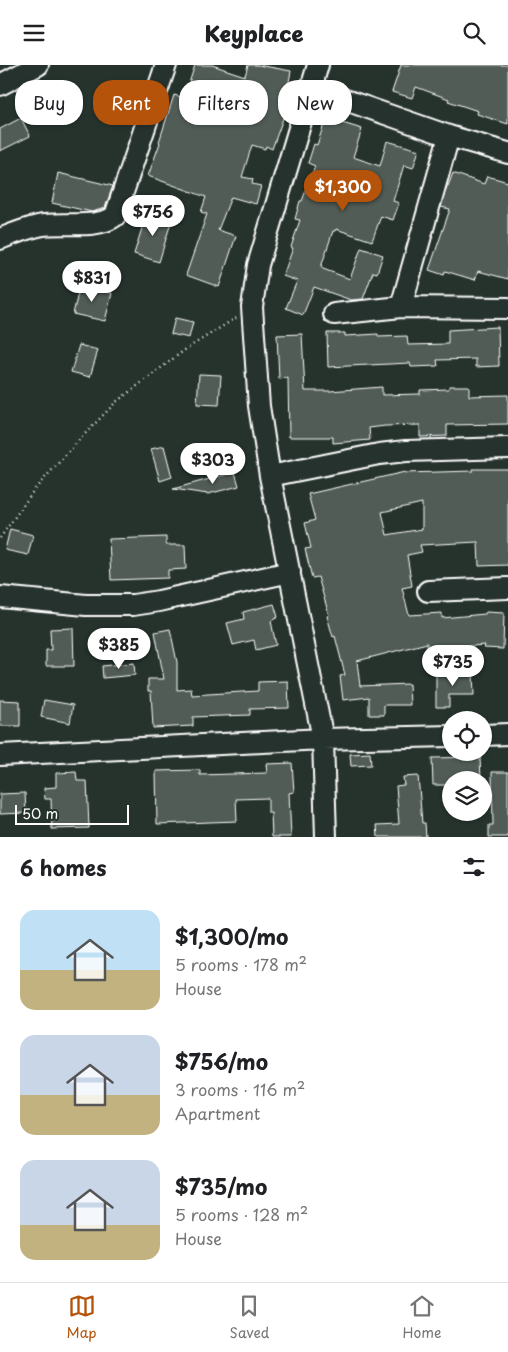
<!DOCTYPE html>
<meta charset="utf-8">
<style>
:root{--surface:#fff;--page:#f6f6f6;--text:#202124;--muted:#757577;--line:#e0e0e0;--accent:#b45309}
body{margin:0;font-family:"Playpen Sans",sans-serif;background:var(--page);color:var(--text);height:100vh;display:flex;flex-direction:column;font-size:19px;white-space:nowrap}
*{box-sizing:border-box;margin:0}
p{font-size:16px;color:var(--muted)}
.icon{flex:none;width:28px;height:28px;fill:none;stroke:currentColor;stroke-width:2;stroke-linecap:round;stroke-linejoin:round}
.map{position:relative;height:772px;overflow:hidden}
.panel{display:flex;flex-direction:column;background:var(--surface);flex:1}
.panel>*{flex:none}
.guide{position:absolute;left:15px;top:15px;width:479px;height:45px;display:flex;gap:10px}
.buttons{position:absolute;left:442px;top:646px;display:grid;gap:10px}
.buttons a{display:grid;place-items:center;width:50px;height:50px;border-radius:50%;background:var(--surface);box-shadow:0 1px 4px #0004;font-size:25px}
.scale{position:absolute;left:15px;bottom:12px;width:114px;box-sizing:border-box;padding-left:5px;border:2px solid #fff;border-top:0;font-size:14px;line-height:18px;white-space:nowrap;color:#fff;-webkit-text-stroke:4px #26332d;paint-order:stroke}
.price{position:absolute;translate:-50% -42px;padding:0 11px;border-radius:18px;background:#fff;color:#222;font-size:16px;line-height:32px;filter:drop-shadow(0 1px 2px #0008)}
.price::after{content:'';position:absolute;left:50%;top:30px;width:15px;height:11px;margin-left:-8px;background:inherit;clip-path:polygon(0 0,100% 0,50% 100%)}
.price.current{background:var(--accent);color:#fff}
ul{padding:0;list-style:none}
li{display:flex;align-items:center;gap:15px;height:125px;padding:0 20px}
li span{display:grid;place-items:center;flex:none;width:140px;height:100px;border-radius:15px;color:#555}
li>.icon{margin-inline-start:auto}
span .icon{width:60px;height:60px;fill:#fffc;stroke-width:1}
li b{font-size:21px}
h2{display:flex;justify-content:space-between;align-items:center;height:60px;padding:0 20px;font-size:21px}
.tag{padding:0 18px;border-radius:20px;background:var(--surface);box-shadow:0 1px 4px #0004;font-size:18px;line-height:45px}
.tag.current{background:var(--accent);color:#fff}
header{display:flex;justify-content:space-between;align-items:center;height:65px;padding:0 20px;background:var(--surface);font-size:22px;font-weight:800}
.tabs{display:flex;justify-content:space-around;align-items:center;height:70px;border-top:1px solid var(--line);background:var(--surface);font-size:14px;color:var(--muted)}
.tabs a{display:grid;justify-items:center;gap:2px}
.tabs .current{color:var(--accent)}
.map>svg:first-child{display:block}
.building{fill:#515c57;stroke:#fff;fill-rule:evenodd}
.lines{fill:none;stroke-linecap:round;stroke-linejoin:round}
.minor-casing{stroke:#fff;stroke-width:24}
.path{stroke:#fff;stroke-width:2.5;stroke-dasharray:1 4;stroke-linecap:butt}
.minor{stroke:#26332d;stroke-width:20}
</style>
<header><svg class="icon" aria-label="menu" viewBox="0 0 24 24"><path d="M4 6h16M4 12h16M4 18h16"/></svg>Keyplace<svg class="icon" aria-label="search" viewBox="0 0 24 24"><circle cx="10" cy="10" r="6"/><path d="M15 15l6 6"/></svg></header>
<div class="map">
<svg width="508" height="772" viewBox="0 0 508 772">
<rect width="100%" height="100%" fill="#26332d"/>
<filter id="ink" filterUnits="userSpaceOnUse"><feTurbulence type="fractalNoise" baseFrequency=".02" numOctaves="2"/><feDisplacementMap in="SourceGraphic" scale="10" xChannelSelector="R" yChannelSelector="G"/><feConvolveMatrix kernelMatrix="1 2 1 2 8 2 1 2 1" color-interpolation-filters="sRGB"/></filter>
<g filter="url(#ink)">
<path class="building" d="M195,0H212L245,11L248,0H258L291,6L286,33L290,34L272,84L266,81L265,84L252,80L242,112L253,114L252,119L261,121L256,139L231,132L218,165L236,171L219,222L186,210L207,149L201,147L206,132L148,111L160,78L159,77L174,30L184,33Z
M401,0H508V59L477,49L478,46L448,36L449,34L416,22L412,33L392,27Z
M21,53L30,71L0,86V64Z
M326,53L362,64L353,92L380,101L387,76L419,85L413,103L404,100L393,136L399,138L393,155L381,151L372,176L336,164L335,166H333L321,202L323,204L350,214L361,183L383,190L377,208L373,207L363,234L351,235L314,222L303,250L286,243L297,216L283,211L293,183L291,182L300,155L295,154L300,136H302L315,101L308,98L314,79L317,80Z
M58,108L113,121L105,143L92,147L52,138Z
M453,108L484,119L487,111L508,117V214L478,206L475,215L445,206L444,210L429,205L450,144L441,142L447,121H448Z
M147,147L172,154L159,197L134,189Z
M80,220L112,228L105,256L73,249Z
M175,253L193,257L189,273L171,269Z
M498,262L499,301L476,302V294L437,295L438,301L411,302L410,298L328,302L327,268H345V271L378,269V272L407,271L408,280L448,279V265Z
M302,269L305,326H330L382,322V330L420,329V325L449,324V321H469V331L508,330V359L447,360V371L420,372V360L385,361L369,363L370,375L333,378V372H289L288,313L279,314L277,270Z
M79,280L98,285L90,312L71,307Z
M199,309L221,310L219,340L197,339Z
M164,381L172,412L160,416L151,384Z
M473,404H508V500L479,501L478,477L420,480L422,487L407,490L412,521L402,523L409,550L442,548V553L485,549L486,547L504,548L503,584L484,583L485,580L427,584V578L357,596L360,621L409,619L410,640H384V650H369V632L343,635L340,611L345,610L335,571L333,572L327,551L329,550L318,512L312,513L305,484L311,483L305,458L315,455L308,429L405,407V408L473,406ZM422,438V464L387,470L382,447Z
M235,407L239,421L208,429L173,424Z
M10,464L33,470L28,490L5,485Z
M166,472V480H185L186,504L168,505V513L111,515L109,474Z
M274,539L278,552L271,556L276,580L256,585L254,575L233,580L227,558L244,554L243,547Z
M73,563L74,601H46V585H51L50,564Z
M170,564L177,597V625L191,624L192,630L258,626V617L288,616L289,643L250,644V650L193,652V661L153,663L151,626H148V614H164L155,567Z
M134,598L135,610L103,613L102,601Z
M436,608H473L474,630H449V642H436Z
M0,635L20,636V661H0Z
M44,635L73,640L70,658L41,652Z
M370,688L371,700L351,701L350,689Z
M480,692L481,715H451V720H433L432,693Z
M292,698L294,727L289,728L291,772H272L271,748H268V733L236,734L237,756L157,759L156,706L200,705V710L267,708L266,699Z
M76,707L77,716H87L89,763L52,764L51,734H45L44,723L56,722V708Z
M492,707H508V772H489V760H493Z
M418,711L422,758H425L426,772H378L377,760L399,759L396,721L404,720L403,712Z
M25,728L26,748L0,749V729Z"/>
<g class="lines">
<g class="minor-casing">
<path id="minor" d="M318,0L258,200L252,242L259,341L270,411L323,674L326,772
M0,20L38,0
M311,23L449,71L508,88
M0,174C12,169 25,164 38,161C60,156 97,165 115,151L166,0
M401,242L449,71
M334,249L401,242L508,243
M270,411L379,389L406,386L508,383
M428,526L508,523
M0,532L86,540H133L159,536L290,507
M484,670L508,669
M0,690L323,674L451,671"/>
</g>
<path class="path" d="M0,473L34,425L81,373L116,337L186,284L236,253"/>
<use href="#minor" class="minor"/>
</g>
</g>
</svg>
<div class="buttons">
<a><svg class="icon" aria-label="locate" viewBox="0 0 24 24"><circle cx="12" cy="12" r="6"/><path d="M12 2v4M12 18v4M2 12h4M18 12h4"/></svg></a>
<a><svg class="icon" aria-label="layers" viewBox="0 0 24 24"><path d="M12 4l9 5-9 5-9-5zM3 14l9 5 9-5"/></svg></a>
</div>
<div class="scale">50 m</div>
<b class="price current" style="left:343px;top:147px">$1,300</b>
<b class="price" style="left:153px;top:172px">$756</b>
<b class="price" style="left:92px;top:238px">$831</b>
<b class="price" style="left:213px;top:420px">$303</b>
<b class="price" style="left:119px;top:605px">$385</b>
<b class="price" style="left:453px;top:622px">$735</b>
<div class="guide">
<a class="tag">Buy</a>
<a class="tag current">Rent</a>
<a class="tag">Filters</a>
<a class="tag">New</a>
</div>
</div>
<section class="panel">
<h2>6 homes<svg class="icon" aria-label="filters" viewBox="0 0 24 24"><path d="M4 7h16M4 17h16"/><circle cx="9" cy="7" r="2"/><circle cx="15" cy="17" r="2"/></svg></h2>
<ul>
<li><span style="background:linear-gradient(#bfe0f5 60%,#c2b280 0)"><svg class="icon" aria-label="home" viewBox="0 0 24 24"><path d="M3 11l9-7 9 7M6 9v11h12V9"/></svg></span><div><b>$1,300/mo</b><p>5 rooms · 178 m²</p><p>House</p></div></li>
<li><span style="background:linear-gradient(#c9d6e8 60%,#c2b280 0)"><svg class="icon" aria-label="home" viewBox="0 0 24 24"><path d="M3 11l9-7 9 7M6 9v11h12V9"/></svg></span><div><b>$756/mo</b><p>3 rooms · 116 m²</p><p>Apartment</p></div></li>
<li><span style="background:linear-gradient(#c9d6e8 65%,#c2b280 0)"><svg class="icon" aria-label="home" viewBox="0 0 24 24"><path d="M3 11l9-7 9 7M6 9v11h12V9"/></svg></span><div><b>$735/mo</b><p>5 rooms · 128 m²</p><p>House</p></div></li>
</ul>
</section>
<nav class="tabs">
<a class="current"><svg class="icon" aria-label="map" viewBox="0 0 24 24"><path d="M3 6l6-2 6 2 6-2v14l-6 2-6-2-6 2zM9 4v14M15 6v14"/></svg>Map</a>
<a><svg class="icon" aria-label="saved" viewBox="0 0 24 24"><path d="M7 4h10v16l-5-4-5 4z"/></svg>Saved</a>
<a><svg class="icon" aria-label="home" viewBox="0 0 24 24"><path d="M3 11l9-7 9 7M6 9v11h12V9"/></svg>Home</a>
</nav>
